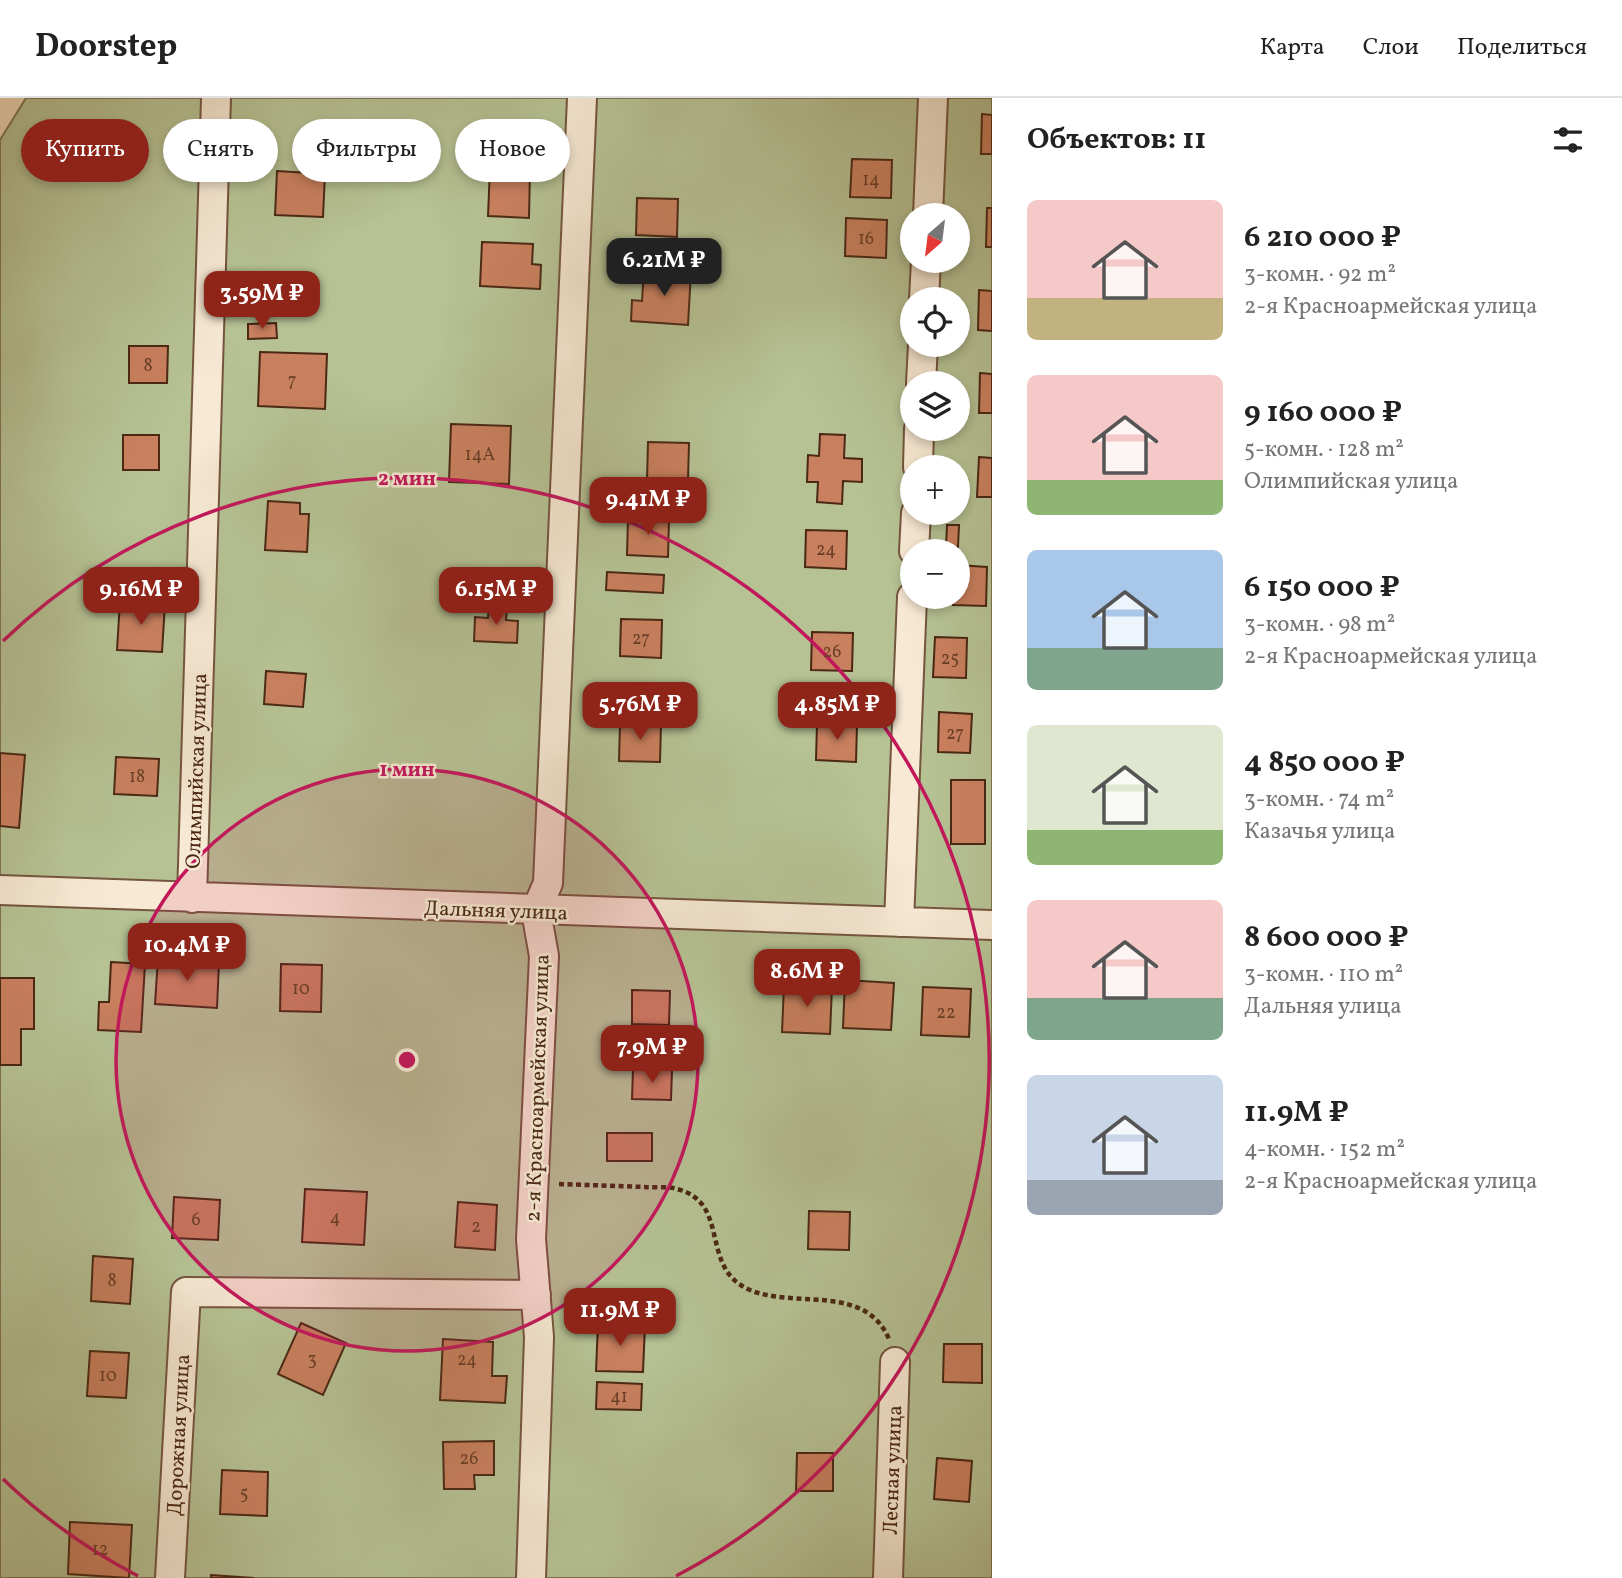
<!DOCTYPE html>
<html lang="ru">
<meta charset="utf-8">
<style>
:root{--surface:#fff;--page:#f2f2f2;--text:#222;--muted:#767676;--line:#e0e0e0;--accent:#8f2418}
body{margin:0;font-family:Vollkorn,serif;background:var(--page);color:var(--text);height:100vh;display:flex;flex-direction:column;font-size:26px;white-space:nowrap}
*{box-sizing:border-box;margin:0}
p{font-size:23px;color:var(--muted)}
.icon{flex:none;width:38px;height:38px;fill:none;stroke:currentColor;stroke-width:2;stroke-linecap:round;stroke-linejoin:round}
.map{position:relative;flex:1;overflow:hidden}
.side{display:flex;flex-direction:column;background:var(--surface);width:630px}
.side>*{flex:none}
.hud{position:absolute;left:21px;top:21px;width:665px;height:63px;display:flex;gap:14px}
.needle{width:46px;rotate:208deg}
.fabs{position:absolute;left:900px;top:105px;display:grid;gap:14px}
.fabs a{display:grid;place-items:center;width:70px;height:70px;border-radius:50%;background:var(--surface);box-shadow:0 4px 10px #0003;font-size:35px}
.price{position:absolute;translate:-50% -60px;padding:0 16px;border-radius:14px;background:var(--accent);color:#fff;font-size:23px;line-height:46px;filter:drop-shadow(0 2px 4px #0008)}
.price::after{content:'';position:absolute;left:50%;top:42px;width:21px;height:16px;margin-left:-10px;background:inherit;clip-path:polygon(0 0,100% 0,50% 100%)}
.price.selected{background:#222;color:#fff}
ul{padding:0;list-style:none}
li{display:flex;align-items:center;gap:21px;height:175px;padding:0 35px}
li span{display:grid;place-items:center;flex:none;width:196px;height:140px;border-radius:10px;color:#555}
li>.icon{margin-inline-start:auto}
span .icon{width:84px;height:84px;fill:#fffc;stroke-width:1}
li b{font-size:30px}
h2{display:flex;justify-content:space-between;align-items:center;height:84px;padding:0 35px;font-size:30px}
.pill{padding:0 24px;border-radius:32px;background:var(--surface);box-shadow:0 4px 10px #0003;font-size:24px;line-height:63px}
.pill.selected{background:var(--accent);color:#fff}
header{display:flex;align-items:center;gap:42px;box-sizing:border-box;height:98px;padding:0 35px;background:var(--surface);border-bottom:2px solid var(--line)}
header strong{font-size:33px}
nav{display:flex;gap:38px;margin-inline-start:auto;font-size:24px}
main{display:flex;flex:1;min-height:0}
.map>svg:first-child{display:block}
.green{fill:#b6c294;stroke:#807554;stroke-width:2;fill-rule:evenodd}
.building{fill:#c9805f;stroke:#4a2814;stroke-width:2}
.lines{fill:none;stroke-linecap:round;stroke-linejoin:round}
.minor-casing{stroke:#74553e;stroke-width:32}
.path{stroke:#4a2814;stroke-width:4.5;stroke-dasharray:5 3.5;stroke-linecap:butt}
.minor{stroke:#f7e9d4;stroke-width:28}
.ring{fill:none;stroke:#c2185b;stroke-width:3.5}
.labels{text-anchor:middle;stroke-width:5;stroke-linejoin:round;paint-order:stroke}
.number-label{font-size:18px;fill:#6a3e27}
.street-label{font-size:21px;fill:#4a2814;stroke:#f7e9d4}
.centre{fill:#c2185b;stroke:#f7e9d4;stroke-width:3.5}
.ring-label{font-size:21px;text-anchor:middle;font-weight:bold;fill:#c2185b;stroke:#f7e9d4;stroke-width:5;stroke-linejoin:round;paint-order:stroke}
</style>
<header>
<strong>Doorstep</strong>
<nav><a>Карта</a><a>Слои</a><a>Поделиться</a></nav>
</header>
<main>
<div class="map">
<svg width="992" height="1480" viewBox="0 0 992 1480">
<rect width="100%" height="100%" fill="#f3ddbd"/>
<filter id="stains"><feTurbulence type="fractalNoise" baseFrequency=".00286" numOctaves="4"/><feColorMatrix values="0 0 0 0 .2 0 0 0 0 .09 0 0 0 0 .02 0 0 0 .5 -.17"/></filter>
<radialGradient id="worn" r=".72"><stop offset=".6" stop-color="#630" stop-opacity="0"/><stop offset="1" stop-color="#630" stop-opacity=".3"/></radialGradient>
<path class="green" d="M26,0H992V1480H0V42ZM912,117H957V163H912ZM912,201H957V247H912ZM912,285H957V331H912ZM912,369H957V415H912ZM912,453H957V499H912Z"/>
<path class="building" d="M982,16L992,17V56H981Z
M852,61L892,62L891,100L850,99Z
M490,70L530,71L529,120L488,118Z
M277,73L325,76L323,119L275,117Z
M637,100L678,101L677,139L636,137Z
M987,110H992V149H986Z
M846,120L887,122L886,160L845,158Z
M482,144L533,146L532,166L541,167L540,191L480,188Z
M644,170L691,173L688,227L631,223L632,202L642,203Z
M979,192L992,193V233L978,232Z
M276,225L277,240L248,241V226Z
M129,248H168L167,285H129Z
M260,254L327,256L325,311L258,308Z
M980,275L992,276V315H979Z
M451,326L511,328L509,386L449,384Z
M820,336L845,337L844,360L862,361V384L843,383L842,406L817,404L818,384H807L808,357L819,358Z
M123,337H159V372H123Z
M648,344L689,345L688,383L647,382Z
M979,359L992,360V399H977Z
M268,403L300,405V416H309L307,454L265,452Z
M628,420L669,421L668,459L627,457Z
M947,427H959L958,449L946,448Z
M806,432L847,433L846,471L805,469Z
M957,467L987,469L986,508L953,507V499H957Z
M607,474L664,477L663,495L606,492Z
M120,503L165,506L162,554L117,552Z
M489,508L507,509L506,522L518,523L517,545L474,543L475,519L488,520Z
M621,521L662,522L661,560L620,558Z
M812,534L853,535L852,573L811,572Z
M935,539L967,540L966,580L933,579Z
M266,573L306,576L303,609L264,606Z
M939,614L972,616L970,655L938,654Z
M620,625L661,626L660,664L619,663Z
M817,625L857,626L856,664L816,662Z
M0,655L25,657L19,730L0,728Z
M116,659L159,661L157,698L114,696Z
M951,682H985V746H951Z
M158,860L219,864L217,910L155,906Z
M111,864L145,866L141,934L98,932L99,904H109Z
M281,866L322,867L321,914L280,913Z
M0,880H34V931H21V967H0Z
M845,882L894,885L891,932L843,930Z
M784,887L832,889L830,936L782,934Z
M923,889L971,891L969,939L921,937Z
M632,892L670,893L669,927L632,926Z
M633,971L672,972L671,1002L632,1001Z
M607,1035H652V1063H607Z
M305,1091L367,1094L364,1147L302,1144Z
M174,1099L220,1102L218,1142L172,1140Z
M458,1104L497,1107L495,1152L455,1149Z
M809,1113L850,1114L849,1152L808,1151Z
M93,1158L133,1161L130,1206L91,1203Z
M301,1225L346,1245L323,1297L278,1276Z
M598,1225L645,1227L643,1274L596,1273Z
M443,1241L493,1244L492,1278H507L505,1305L440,1302Z
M944,1246H982V1285L943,1284Z
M90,1253L129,1255L126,1300L87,1298Z
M597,1284L642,1286L641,1312L596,1311Z
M494,1343V1377H474L475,1391H444L443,1344Z
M797,1355H833V1393H796Z
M937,1360L972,1363L969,1404L934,1401Z
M222,1372L268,1374L267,1418L220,1416Z
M70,1424L132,1427L129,1480L68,1476Z
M211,1477L254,1480H211Z"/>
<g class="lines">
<g class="minor-casing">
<path id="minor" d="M928,117L933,0
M924,201L926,163
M921,285L923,247
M918,369L919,331
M914,453L916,415
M0,792L992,827
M192,800L216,0
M899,824L912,499
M170,1480L186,1194L536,1197
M531,1480L539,1239L531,1141L544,858L536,813L548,785L582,0
M888,1480L895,1264"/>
</g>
<path class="path" d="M559,1086C588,1087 617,1088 645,1089C655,1090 668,1088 677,1091C732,1105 698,1170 750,1192C795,1211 865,1185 889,1241"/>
<use href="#minor" class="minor"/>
</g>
<circle cx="407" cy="962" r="291" fill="#c2185b" fill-opacity=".12"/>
<g class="ring">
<circle cx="407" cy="962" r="291"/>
<path d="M138 1478A582 582 0 0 1 3 1381M3 543A582 582 0 1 1 676 1478"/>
</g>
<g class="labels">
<g class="number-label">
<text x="871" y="87">14</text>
<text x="866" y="146">16</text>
<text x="148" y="273">8</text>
<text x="292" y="288">7</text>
<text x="480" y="362">14А</text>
<text x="826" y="457">24</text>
<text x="641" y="546">27</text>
<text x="832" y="559">26</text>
<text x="950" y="566">25</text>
<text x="955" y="641">27</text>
<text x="137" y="684">18</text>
<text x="301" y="896">10</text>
<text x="946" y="920">22</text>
<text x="335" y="1125">4</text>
<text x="196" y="1127">6</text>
<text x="476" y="1134">2</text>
<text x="112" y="1188">8</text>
<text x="312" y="1267">3</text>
<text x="467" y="1267">24</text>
<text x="108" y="1283">10</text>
<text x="619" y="1304">41</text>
<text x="469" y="1366">26</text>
<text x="244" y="1401">5</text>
<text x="100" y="1457">12</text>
</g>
<g class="street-label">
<text transform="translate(196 673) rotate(-88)" y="7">Олимпийская улица</text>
<text transform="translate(496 812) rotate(2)" y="7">Дальняя улица</text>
<text transform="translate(537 990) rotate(-88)" y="7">2-я Красноармейская улица</text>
<text transform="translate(178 1337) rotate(-87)" y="7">Дорожная улица</text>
<text transform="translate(892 1372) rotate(-88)" y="7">Лесная улица</text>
</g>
</g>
<circle cx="407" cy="962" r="10" class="centre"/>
<g class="ring-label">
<text x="407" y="387">2 мин</text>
<text x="407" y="678">1 мин</text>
</g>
<rect width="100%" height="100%" filter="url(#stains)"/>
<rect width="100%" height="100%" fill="url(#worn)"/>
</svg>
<div class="fabs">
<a><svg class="needle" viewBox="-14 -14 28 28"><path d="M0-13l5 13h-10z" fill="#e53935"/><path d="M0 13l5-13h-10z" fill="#767676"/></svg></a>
<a><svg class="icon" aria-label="locate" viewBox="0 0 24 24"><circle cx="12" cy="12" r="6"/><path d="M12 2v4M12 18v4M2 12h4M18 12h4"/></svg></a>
<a><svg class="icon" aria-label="layers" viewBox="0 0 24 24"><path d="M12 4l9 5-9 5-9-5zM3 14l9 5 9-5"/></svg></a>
<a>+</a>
<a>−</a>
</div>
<b class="price selected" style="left:664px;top:200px">6.21M ₽</b>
<b class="price" style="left:262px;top:233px">3.59M ₽</b>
<b class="price" style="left:648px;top:439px">9.41M ₽</b>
<b class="price" style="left:141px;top:529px">9.16M ₽</b>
<b class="price" style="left:496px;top:529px">6.15M ₽</b>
<b class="price" style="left:640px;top:644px">5.76M ₽</b>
<b class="price" style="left:837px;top:644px">4.85M ₽</b>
<b class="price" style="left:187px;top:885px">10.4M ₽</b>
<b class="price" style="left:807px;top:911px">8.6M ₽</b>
<b class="price" style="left:652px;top:987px">7.9M ₽</b>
<b class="price" style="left:620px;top:1250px">11.9M ₽</b>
<div class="hud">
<a class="pill selected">Купить</a>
<a class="pill">Снять</a>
<a class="pill">Фильтры</a>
<a class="pill">Новое</a>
</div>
</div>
<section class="side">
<h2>Объектов: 11<svg class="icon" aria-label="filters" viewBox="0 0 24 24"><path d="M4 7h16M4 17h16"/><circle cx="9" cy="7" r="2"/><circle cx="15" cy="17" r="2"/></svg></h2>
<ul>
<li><span style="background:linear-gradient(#f6c9c9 70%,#c2b280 0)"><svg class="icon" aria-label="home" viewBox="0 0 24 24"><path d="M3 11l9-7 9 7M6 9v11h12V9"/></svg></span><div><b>6 210 000 ₽</b><p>3-комн. · 92 m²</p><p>2-я Красноармейская улица</p></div></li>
<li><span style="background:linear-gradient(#f6c9c9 75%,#8fb573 0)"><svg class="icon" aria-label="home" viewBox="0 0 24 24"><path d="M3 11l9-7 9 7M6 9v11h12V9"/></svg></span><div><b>9 160 000 ₽</b><p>5-комн. · 128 m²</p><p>Олимпийская улица</p></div></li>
<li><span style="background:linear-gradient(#a9c7e8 70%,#7fa58c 0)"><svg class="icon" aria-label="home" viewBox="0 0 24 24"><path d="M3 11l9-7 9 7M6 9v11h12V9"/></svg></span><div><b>6 150 000 ₽</b><p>3-комн. · 98 m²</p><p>2-я Красноармейская улица</p></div></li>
<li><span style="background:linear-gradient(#dfe7d0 75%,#8fb573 0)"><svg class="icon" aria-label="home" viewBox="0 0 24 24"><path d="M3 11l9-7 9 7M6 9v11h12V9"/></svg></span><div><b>4 850 000 ₽</b><p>3-комн. · 74 m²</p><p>Казачья улица</p></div></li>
<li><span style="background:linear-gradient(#f6c9c9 70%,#7fa58c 0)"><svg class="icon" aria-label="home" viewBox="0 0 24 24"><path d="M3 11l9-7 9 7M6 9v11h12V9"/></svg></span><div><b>8 600 000 ₽</b><p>3-комн. · 110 m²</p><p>Дальняя улица</p></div></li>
<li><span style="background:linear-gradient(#c9d6e8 75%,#9aa5b1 0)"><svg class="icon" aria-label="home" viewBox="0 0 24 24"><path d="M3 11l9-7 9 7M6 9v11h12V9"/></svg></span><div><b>11.9M ₽</b><p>4-комн. · 152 m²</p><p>2-я Красноармейская улица</p></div></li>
</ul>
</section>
</main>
